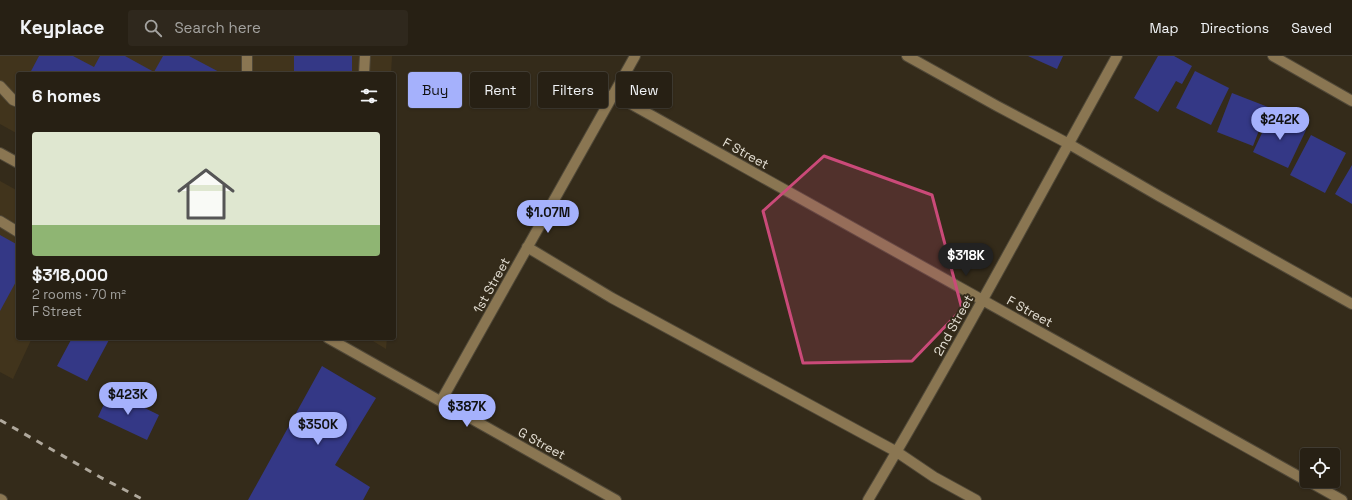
<!DOCTYPE html>
<meta charset="utf-8">
<style>
:root{--surface:#272014;--page:#2f281d;--text:#f1f3f6;--muted:#a4a3a0;--line:#433e34;--accent:#a5b1fc}
body{margin:0;font-family:"Space Grotesk",sans-serif;background:var(--page);color:var(--text);height:100vh;display:flex;flex-direction:column;font-size:15px;white-space:nowrap}
*{box-sizing:border-box;margin:0}
p{font-size:13px;color:var(--muted)}
.icon{flex:none;width:22px;height:22px;fill:none;stroke:currentColor;stroke-width:2;stroke-linecap:round;stroke-linejoin:round}
.map{position:relative;flex:1;overflow:hidden}
.side{position:absolute;left:16px;top:16px;width:380px;height:268px;display:flex;flex-direction:column;background:var(--surface);border-radius:4px;box-shadow:0 1px 3px #0004,0 0 0 1px var(--line)}
.side>*{flex:none}
.guide{position:absolute;left:408px;top:16px;width:380px;height:36px;display:flex;gap:8px}
.controls{position:absolute;left:1300px;top:392px;display:grid;gap:8px}
.controls a{display:grid;place-items:center;width:40px;height:40px;border-radius:4px;background:var(--surface);box-shadow:0 1px 3px #0004,0 0 0 1px var(--line);font-size:20px}
.price{position:absolute;translate:-50% -34px;padding:0 9px;border-radius:14px;background:var(--accent);color:#111;font-size:13px;line-height:26px;filter:drop-shadow(0 1px 2px #0008)}
.price::after{content:'';position:absolute;left:50%;top:24px;width:12px;height:9px;margin-left:-6px;background:inherit;clip-path:polygon(0 0,100% 0,50% 100%)}
.price.current{background:#222;color:#fff}
ul{padding:0;list-style:none}
li{display:grid;align-content:center;gap:8px;height:212px;padding:0 16px}
li+li{border-top:1px solid var(--line)}
li span{display:grid;place-items:center;height:124px;border-radius:4px;color:#555}
li>.icon{margin-inline-start:auto}
span .icon{width:72px;height:72px;fill:#fffc;stroke-width:1}
li b{font-size:17px}
h2{display:flex;justify-content:space-between;align-items:center;height:48px;padding:0 16px;font-size:17px}
.chip{padding:0 14px;border-radius:4px;background:var(--surface);box-shadow:0 1px 3px #0004,0 0 0 1px var(--line);font-size:14px;line-height:36px}
.chip.current{background:var(--accent);color:#111}
header{display:flex;align-items:center;gap:24px;box-sizing:border-box;height:56px;padding:0 20px;background:var(--surface);border-bottom:1px solid var(--line)}
header strong{font-size:19px}
nav{display:flex;gap:22px;margin-inline-start:auto;font-size:14px}
.search{width:280px;height:36px;background:var(--page);display:flex;align-items:center;gap:10px;box-sizing:border-box;padding:0 14px;border-radius:4px;color:var(--muted);font-size:15px}
.map>svg:first-child{display:block}
.built{fill:#41341c}
.building{fill:#343886}
.lines{fill:none;stroke-linecap:round;stroke-linejoin:round}
.minor-casing{stroke:#504838;stroke-width:12}
.minor{stroke:#8a7652;stroke-width:10}
.rail{stroke:#afa89c;stroke-width:3;stroke-dasharray:7 7;stroke-linecap:butt}
.marked{fill:#ca4a79;fill-opacity:0.2;stroke:#ca4a79;stroke-width:3;stroke-linejoin:round}
.labels{text-anchor:middle;stroke-width:4;stroke-linejoin:round;paint-order:stroke}
.street-label{font-size:13px;fill:#e4dfd4;stroke:#342b1a}
</style>
<header>
<strong>Keyplace</strong>
<div class="search"><svg class="icon" aria-label="search" viewBox="0 0 24 24"><circle cx="10" cy="10" r="6"/><path d="M15 15l6 6"/></svg>Search here</div>
<nav><a>Map</a><a>Directions</a><a>Saved</a></nav>
</header>
<div class="map">
<svg width="1352" height="444" viewBox="0 0 1352 444">
<rect width="100%" height="100%" fill="#342b1a"/>
<path class="built" d="M0,0H392L391,18H18V78L0,68Z
M0,125L18,135V282H32L13,323L0,316Z
M368,282H387L386,293Z"/>
<path class="building" d="M39,0H73L94,11L100,0H125L154,16L163,0H189L223,18H32L30,17Z
M294,0H352V18H294Z
M1028,0H1063L1057,13Z
M1158,0H1174L1192,10L1182,28L1176,25L1158,56L1134,42Z
M1195,15L1229,32L1211,69L1176,52Z
M1232,37L1268,51L1253,90L1217,76Z
M1271,58L1306,74L1288,112L1253,96Z
M1311,79L1346,97L1325,137L1290,119Z
M1352,109V148L1335,138Z
M0,179L18,189V222L0,255Z
M72,282H110L87,325L57,310Z
M322,310L376,342L335,409L370,431L363,444H248Z
M110,335L159,359L147,384L98,361Z"/>
<g class="lines">
<g class="minor-casing">
<path id="minor" d="M907,0L997,50L1069,88L1159,140L1352,248
M1273,0L1352,45
M247,18V0
M364,18L365,0
M0,30L13,44L18,46
M613,38L1307,425
M0,97L18,107
M0,165L18,176
M527,191L612,242L897,396L934,421L976,444
M328,282L616,444
M441,345L635,0
M1308,425L1342,444
M0,443L2,444
M868,444C955,298 1035,148 1117,0"/>
</g>
<use href="#minor" class="minor"/>
<path class="rail" d="M0,364L100,421L144,444"/>
</g>
<path class="marked" d="M824,100L932,139L962,253L912,305L803,307L763,155Z"/>
<g class="labels">
<g class="street-label">
<text transform="translate(746 97) rotate(29)" y="5">F Street</text>
<text transform="translate(491 229) rotate(-61)" y="5">1st Street</text>
<text transform="translate(1030 255) rotate(29)" y="5">F Street</text>
<text transform="translate(953 269) rotate(-61)" y="5">2nd Street</text>
<text transform="translate(542 387) rotate(29)" y="5">G Street</text>
</g>
</g>
</svg>
<div class="controls">
<a><svg class="icon" aria-label="locate" viewBox="0 0 24 24"><circle cx="12" cy="12" r="6"/><path d="M12 2v4M12 18v4M2 12h4M18 12h4"/></svg></a>
</div>
<b class="price" style="left:1280px;top:85px">$242K</b>
<b class="price" style="left:548px;top:178px">$1.07M</b>
<b class="price current" style="left:966px;top:221px">$318K</b>
<b class="price" style="left:128px;top:360px">$423K</b>
<b class="price" style="left:467px;top:372px">$387K</b>
<b class="price" style="left:318px;top:390px">$350K</b>
<div class="guide">
<a class="chip current">Buy</a>
<a class="chip">Rent</a>
<a class="chip">Filters</a>
<a class="chip">New</a>
</div>
<section class="side">
<h2>6 homes<svg class="icon" aria-label="filters" viewBox="0 0 24 24"><path d="M4 7h16M4 17h16"/><circle cx="9" cy="7" r="2"/><circle cx="15" cy="17" r="2"/></svg></h2>
<ul>
<li><span style="background:linear-gradient(#dfe7d0 75%,#8fb573 0)"><svg class="icon" aria-label="home" viewBox="0 0 24 24"><path d="M3 11l9-7 9 7M6 9v11h12V9"/></svg></span><div><b>$318,000</b><p>2 rooms · 70 m²</p><p>F Street</p></div></li>
</ul>
</section>
</div>
